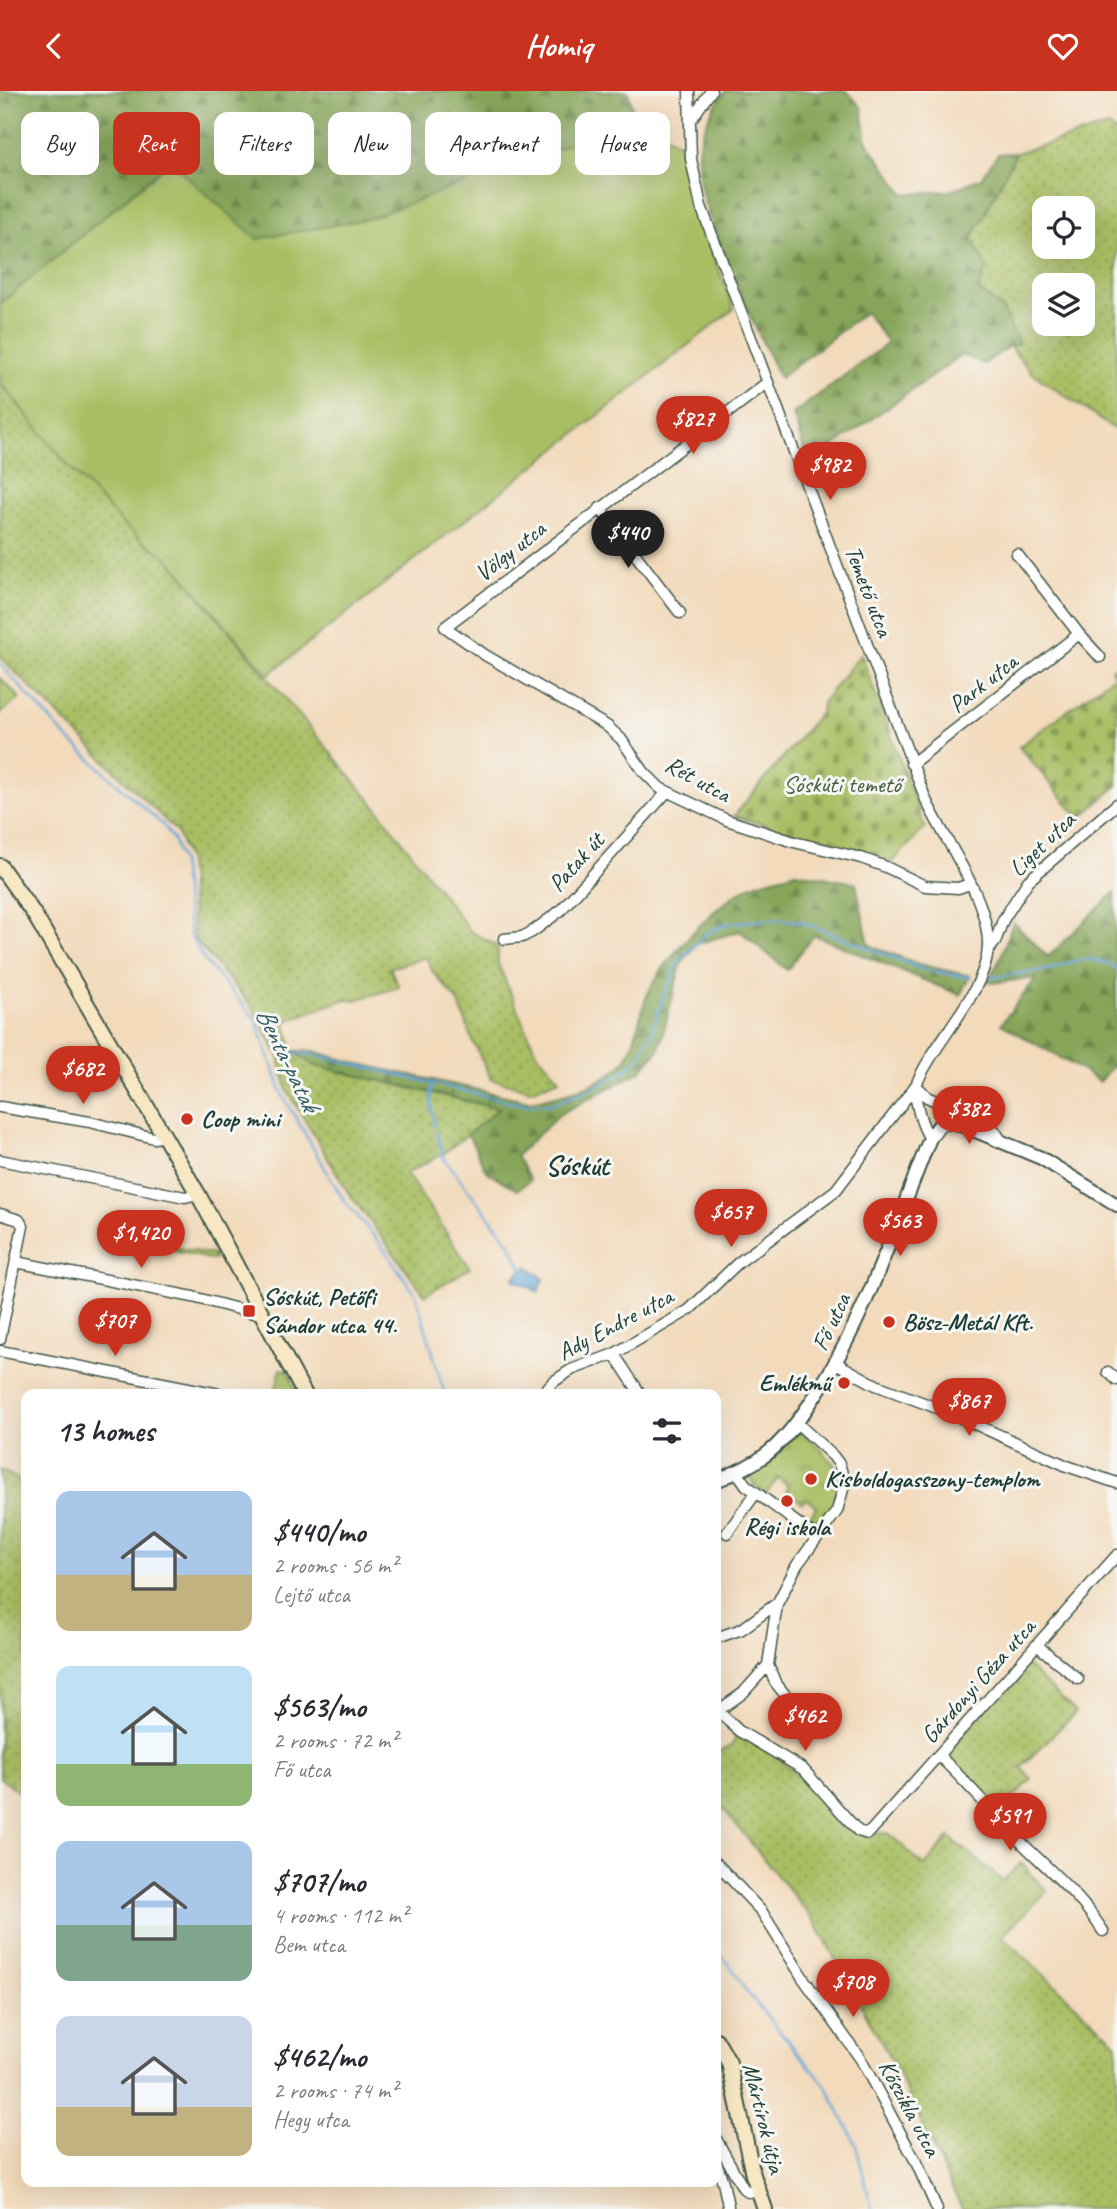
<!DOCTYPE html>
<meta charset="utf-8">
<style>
:root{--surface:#fff;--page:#f2f2f3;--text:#2b2b33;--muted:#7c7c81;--accent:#c8321e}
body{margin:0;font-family:Caveat,sans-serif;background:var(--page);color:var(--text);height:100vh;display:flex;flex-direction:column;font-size:26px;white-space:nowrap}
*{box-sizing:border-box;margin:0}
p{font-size:23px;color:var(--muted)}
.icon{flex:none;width:38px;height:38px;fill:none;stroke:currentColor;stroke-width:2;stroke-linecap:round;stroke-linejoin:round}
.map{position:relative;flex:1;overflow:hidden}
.details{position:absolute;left:21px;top:1298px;width:700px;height:798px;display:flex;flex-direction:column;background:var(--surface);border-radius:14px;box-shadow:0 7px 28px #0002}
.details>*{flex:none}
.banner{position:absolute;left:21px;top:21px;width:700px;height:63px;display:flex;gap:14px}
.buttons{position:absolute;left:1032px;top:105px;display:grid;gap:14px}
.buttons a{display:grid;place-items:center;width:63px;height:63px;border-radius:14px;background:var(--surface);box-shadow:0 7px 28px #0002;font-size:35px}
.price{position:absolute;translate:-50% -60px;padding:0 16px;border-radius:24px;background:var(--accent);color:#fff;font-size:23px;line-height:46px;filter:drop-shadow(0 2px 4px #0008)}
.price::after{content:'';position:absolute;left:50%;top:42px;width:21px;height:16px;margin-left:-10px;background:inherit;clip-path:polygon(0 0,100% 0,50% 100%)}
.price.on{background:#222;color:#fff}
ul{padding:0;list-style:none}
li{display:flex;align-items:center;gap:21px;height:175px;padding:0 35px}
li span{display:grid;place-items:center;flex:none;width:196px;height:140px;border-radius:14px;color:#555}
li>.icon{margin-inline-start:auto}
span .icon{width:84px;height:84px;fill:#fffc;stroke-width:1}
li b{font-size:30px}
h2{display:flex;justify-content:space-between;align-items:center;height:84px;padding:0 35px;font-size:30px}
.chip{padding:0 24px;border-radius:14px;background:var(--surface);box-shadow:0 7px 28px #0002;font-size:24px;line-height:63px}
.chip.on{background:var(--accent);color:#fff}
header{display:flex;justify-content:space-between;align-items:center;height:91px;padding:0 35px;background:var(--accent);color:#fff;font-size:32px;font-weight:700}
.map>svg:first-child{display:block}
.grass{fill:url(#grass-dots);stroke:#647e4c;stroke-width:2;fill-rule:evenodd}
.forest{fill:url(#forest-firs);stroke:#527146;stroke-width:2}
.cemetery{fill:url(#cemetery-stones);stroke:#647e4c;stroke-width:2}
.park{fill:url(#park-tufts);stroke:#647e4c;stroke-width:2}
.garden{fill:#a9be63;stroke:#647e4c;stroke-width:2}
.water{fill:url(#water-ripples);stroke:#427086;stroke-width:2}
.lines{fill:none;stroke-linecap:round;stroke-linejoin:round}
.stream{stroke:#65a4d7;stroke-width:2.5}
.minor-casing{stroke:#3f5548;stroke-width:13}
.tertiary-casing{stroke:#3f5548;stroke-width:16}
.secondary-casing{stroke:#3f5548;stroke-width:18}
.minor{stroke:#fff;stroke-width:10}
.tertiary{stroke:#fff;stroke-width:12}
.secondary{stroke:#f7e8c3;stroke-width:14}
.poi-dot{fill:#c8321e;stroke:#f6f6f2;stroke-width:2.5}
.labels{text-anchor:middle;stroke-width:6;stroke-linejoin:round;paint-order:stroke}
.street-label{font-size:24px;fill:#1f3d34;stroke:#f6f6f2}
.park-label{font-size:24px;fill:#425d40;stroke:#f6f6f2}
.poi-label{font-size:24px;font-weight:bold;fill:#1f3d34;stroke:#f6f6f2;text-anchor:start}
.water-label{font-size:26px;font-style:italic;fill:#345c65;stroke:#f6f6f2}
.quarter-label{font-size:28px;font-weight:bold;fill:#1f3d34;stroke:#f6f6f2}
</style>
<header><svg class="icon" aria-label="back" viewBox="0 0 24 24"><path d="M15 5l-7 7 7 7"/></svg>Homiq<svg class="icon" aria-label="heart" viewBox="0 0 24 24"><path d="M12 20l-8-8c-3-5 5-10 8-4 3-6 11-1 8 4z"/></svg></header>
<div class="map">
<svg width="1117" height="2118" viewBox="0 0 1117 2118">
<defs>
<pattern id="grass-dots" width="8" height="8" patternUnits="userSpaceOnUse" patternTransform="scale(1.75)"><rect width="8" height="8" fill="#a9be63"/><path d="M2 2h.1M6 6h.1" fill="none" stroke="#899c52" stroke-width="1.8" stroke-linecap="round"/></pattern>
<pattern id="forest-firs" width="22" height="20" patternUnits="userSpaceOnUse" patternTransform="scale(1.75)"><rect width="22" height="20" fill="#86a559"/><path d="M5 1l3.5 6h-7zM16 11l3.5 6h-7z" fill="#6d884a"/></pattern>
<pattern id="cemetery-stones" width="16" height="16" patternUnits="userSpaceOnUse" patternTransform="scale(1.75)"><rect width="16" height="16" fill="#a9be63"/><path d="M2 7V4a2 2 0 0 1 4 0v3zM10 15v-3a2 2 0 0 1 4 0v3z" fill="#899c52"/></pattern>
<pattern id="park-tufts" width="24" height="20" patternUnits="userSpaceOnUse" patternTransform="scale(1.75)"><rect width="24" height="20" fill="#a9be63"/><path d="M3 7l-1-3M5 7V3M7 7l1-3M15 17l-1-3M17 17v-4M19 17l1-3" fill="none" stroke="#899c52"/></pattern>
<pattern id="water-ripples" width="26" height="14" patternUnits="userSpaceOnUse" patternTransform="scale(1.75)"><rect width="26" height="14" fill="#65a4d7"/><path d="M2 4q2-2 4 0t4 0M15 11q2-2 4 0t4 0" fill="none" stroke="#5387af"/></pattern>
</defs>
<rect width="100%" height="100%" fill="#f6f6f2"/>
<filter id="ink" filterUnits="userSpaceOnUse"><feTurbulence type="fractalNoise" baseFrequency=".0143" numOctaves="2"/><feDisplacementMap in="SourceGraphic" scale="14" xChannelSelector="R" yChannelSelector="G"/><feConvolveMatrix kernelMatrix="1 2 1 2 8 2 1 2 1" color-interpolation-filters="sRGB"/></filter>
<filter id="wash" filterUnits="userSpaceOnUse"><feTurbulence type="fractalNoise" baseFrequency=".00686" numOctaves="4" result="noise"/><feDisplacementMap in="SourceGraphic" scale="28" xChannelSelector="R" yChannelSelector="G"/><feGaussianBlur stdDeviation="1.57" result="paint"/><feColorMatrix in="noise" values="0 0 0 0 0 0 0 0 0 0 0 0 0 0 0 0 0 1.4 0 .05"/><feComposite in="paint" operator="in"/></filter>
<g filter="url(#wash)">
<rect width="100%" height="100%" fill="#f2dabb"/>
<path class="grass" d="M1109,35L1117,43V340L1032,282L1009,255L1018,253L1002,218L978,199L972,147L1016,62ZM1045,117H1083V156H1045ZM1045,194H1083V233H1045Z
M0,291L66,372L144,451L167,466L377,717L471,841L498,855V873L536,961L560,988L531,999L491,988L472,948L459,912L433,881L426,866L390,877L399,896L355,909H343L285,930L293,960L313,974L499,1018L443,1063L406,1082L470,1177L425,1204L348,1101L287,999L279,966L253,917L194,848L188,770L177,741L0,566Z
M116,1145L215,1164L214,1169L120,1148Z
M281,1278L287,1279L299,1304H274Z
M0,1379L26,1392V1706L0,1687Z
M1025,1573L1076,1621L1021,1676L1032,1688L998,1721L948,1668L947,1662Z
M738,1643L771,1660L860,1743L888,1742L925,1775L949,1746L1003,1790L1021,1772L1047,1800L1002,1845L1117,1952V2118H962L893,1972L815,1831L716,1709V1662L731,1655Z"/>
<path class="forest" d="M0,0H628L635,29L368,128L257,148L169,71L0,213Z
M726,0H847L862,17L867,51L904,103L950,100L981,87L998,63L1016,62L972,148L987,177L978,199L1002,218L1019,253L1009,255L984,273L962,264L808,373L793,323L888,252L865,221L780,287C758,243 738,200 721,155C709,126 696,95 698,63C699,42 713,15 726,0Z
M796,781L856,792L869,854L918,873L970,885L960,904L814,844L787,879L740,840L696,853L681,873L659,958L641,980L560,1023L516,1065L530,1089L517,1099L486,1080L468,1043L499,1017L313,974L293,960H313L359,973L529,1010C558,1006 602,995 622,973C635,959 639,925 646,907C660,872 716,812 750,795C764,788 782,786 796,781Z
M1115,801L1117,970L1099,991L1083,980L1001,933L1036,887L991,892L988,890L1001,866L1013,831L1048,866Z"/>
<path class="cemetery" d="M861,563L925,737L891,772L734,725L821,621L822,612Z
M1117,574V695L1080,727L1019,656L1115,584L1111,579Z"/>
<path class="park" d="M796,1339C808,1343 833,1369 838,1381C845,1400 830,1430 812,1436L805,1432L817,1415L806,1408L802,1412L786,1400L789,1395L778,1387L766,1403L754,1394L748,1382L774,1365Z"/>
<path class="garden" d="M635,29L684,54L695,117L734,218L268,584L167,466L144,451L123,433L66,372L0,291V213L170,71L257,148L368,128Z
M0,587L20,607L0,623Z"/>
<path class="water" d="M527,1175L544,1188L538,1201L513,1188Z"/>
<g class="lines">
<path class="stream" d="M0,573L64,644L164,735L174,750L181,771L190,844L204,869L256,929L283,1005L343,1108L379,1151L416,1204L445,1304
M987,887L1046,879L1074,870L1091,868L1107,872L1117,878
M288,962L312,963L510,1011L528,1014L552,1013L591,998L620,983L637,969L650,945L665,902L679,869L707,842L729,832L777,828L802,831L922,878L971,887
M432,992L431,1011L435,1036
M437,1042L443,1066L511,1154L522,1179
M716,1858L732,1877L746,1900L827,1996L855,2051L872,2118"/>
</g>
</g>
<g filter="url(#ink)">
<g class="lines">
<g class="minor-casing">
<path id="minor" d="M689,0L691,68L701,115L926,709C946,752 989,808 988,855C987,901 934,950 917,992C912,1004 922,1037 930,1047
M692,27L711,0
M768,291L445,536L485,564L607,635L621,648L644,681L660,697L727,729L794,751L861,767L886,776L925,795L958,797L970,793
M600,417L680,522
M1079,543L1100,566
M911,673L1079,543L1017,463
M504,848L522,846L532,841L560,820L667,701
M988,860L995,851L1003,829L1028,790L1117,713
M0,1016L90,1031L154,1047L165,1045
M0,1069L185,1106L198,1103
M0,1123L19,1129L23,1135L0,1248
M16,1171L193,1206L253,1222L263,1221
M0,1260L224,1304
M614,1263L641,1304
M836,1272L876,1294L953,1323L1067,1375L1117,1392
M1108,1281L1117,1289
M541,1304L553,1291L571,1279L614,1263L689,1219L738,1172L836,1099L916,994L927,1006L992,1036L1003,1052
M737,1381L746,1394L816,1446
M727,1442L756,1402
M716,1547L742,1538L776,1513
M1038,1555L1078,1588
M768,1574L743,1602L718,1620L739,1640L803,1678L858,1740L868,1743L1117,1464
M790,1610L775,1591L768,1574L777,1513L797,1474L837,1420L845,1391L839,1373L833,1365L797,1332
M939,1665C966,1690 989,1718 1014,1744C1045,1776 1079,1802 1103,1840
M716,1772L762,1821L803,1887L860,1967L915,2069L937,2118
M716,2048L743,2097L748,2101L758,2099
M716,2070L723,2091L728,2115"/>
</g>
<g class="tertiary-casing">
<path id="tertiary" d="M716,1390C734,1382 752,1375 768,1362C784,1349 797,1332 809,1314C864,1234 894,1137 930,1047L940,1033L954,1031L1041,1067L1117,1114"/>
</g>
<g class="secondary-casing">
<path id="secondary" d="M0,775L34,823L198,1103L305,1304
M716,1949L729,1972L753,2084L765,2118"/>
</g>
<use href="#minor" class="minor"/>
<use href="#tertiary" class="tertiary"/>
<use href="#secondary" class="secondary"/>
</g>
</g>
<g class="poi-dot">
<circle cx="187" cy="1028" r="7"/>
<rect x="242" y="1213" width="14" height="14" rx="3.5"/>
<circle cx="889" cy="1231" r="7"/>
<circle cx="844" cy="1292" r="7"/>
<circle cx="811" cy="1388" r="7"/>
<circle cx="787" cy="1410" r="7"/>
</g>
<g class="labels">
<g class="street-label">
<text transform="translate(510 460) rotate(-38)" y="8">Völgy utca</text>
<text transform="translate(869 500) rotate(69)" y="8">Temető utca</text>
<text transform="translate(983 592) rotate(-38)" y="8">Park utca</text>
<text transform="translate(698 688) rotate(29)" y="8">Rét utca</text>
<text transform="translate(1042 753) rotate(-44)" y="8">Liget utca</text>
<text transform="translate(576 771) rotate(-48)" y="8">Patak út</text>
<text transform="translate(831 1231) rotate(-65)" y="8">Fő utca</text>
<text transform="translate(615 1233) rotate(-28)" y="8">Ady Endre utca</text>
<text transform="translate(978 1590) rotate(-48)" y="8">Gárdonyi Géza utca</text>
<text transform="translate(910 2017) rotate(62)" y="8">Kőszikla utca</text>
<text transform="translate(764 2027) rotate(76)" y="8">Mártírok útja</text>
</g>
<g class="park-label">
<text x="842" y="701">Sóskúti temető</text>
</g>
<g class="poi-label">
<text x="201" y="1036">Coop mini</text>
<text x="263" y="1214">Sóskút, Petőfi<tspan x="263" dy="28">Sándor utca 44.</tspan></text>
<text x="903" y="1239">Bösz-Metál Kft.</text>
<text x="830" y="1300" text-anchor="end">Emlékmű</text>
<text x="825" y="1396">Kisboldogasszony-templom</text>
<text x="787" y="1444" text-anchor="middle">Régi iskola</text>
</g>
<g class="water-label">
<text transform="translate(288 968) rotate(64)" y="9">Benta-patak</text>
</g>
<g class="quarter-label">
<text x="577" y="1084">Sóskút</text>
</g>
</g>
</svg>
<div class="buttons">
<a><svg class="icon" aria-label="locate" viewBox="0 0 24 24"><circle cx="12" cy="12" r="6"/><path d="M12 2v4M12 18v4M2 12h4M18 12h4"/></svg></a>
<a><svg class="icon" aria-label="layers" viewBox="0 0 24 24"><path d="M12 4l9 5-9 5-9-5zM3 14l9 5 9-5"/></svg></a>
</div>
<b class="price" style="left:693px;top:365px">$827</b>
<b class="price" style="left:830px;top:411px">$982</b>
<b class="price on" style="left:628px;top:479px">$440</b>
<b class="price" style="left:83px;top:1015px">$682</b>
<b class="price" style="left:969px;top:1055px">$382</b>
<b class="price" style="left:731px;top:1158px">$657</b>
<b class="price" style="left:900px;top:1167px">$563</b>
<b class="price" style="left:141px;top:1179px">$1,420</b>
<b class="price" style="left:115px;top:1267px">$707</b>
<b class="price" style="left:969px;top:1347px">$867</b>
<b class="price" style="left:805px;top:1662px">$462</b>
<b class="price" style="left:1010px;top:1762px">$591</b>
<b class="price" style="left:853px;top:1928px">$708</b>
<div class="banner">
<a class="chip">Buy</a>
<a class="chip on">Rent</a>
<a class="chip">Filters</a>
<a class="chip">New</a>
<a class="chip">Apartment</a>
<a class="chip">House</a>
</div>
<section class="details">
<h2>13 homes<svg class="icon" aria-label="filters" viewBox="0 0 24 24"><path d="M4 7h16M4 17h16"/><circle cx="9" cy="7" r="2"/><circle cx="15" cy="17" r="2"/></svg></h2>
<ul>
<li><span style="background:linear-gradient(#a9c7e8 60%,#c2b280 0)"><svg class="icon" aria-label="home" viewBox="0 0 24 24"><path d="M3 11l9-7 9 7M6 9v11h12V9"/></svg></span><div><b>$440/mo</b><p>2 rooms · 56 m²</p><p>Lejtő utca</p></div></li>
<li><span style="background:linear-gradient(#bfe0f5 70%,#8fb573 0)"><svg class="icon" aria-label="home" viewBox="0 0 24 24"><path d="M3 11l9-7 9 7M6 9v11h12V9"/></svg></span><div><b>$563/mo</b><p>2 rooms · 72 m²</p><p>Fő utca</p></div></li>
<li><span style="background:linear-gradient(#a9c7e8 60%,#7fa58c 0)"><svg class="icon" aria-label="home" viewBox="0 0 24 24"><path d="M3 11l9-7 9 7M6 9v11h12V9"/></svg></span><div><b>$707/mo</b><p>4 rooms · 112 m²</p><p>Bem utca</p></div></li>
<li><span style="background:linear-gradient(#c9d6e8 65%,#c2b280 0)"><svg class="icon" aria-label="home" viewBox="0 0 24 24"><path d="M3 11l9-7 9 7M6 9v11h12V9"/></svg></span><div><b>$462/mo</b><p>2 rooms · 74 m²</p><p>Hegy utca</p></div></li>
</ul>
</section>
</div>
